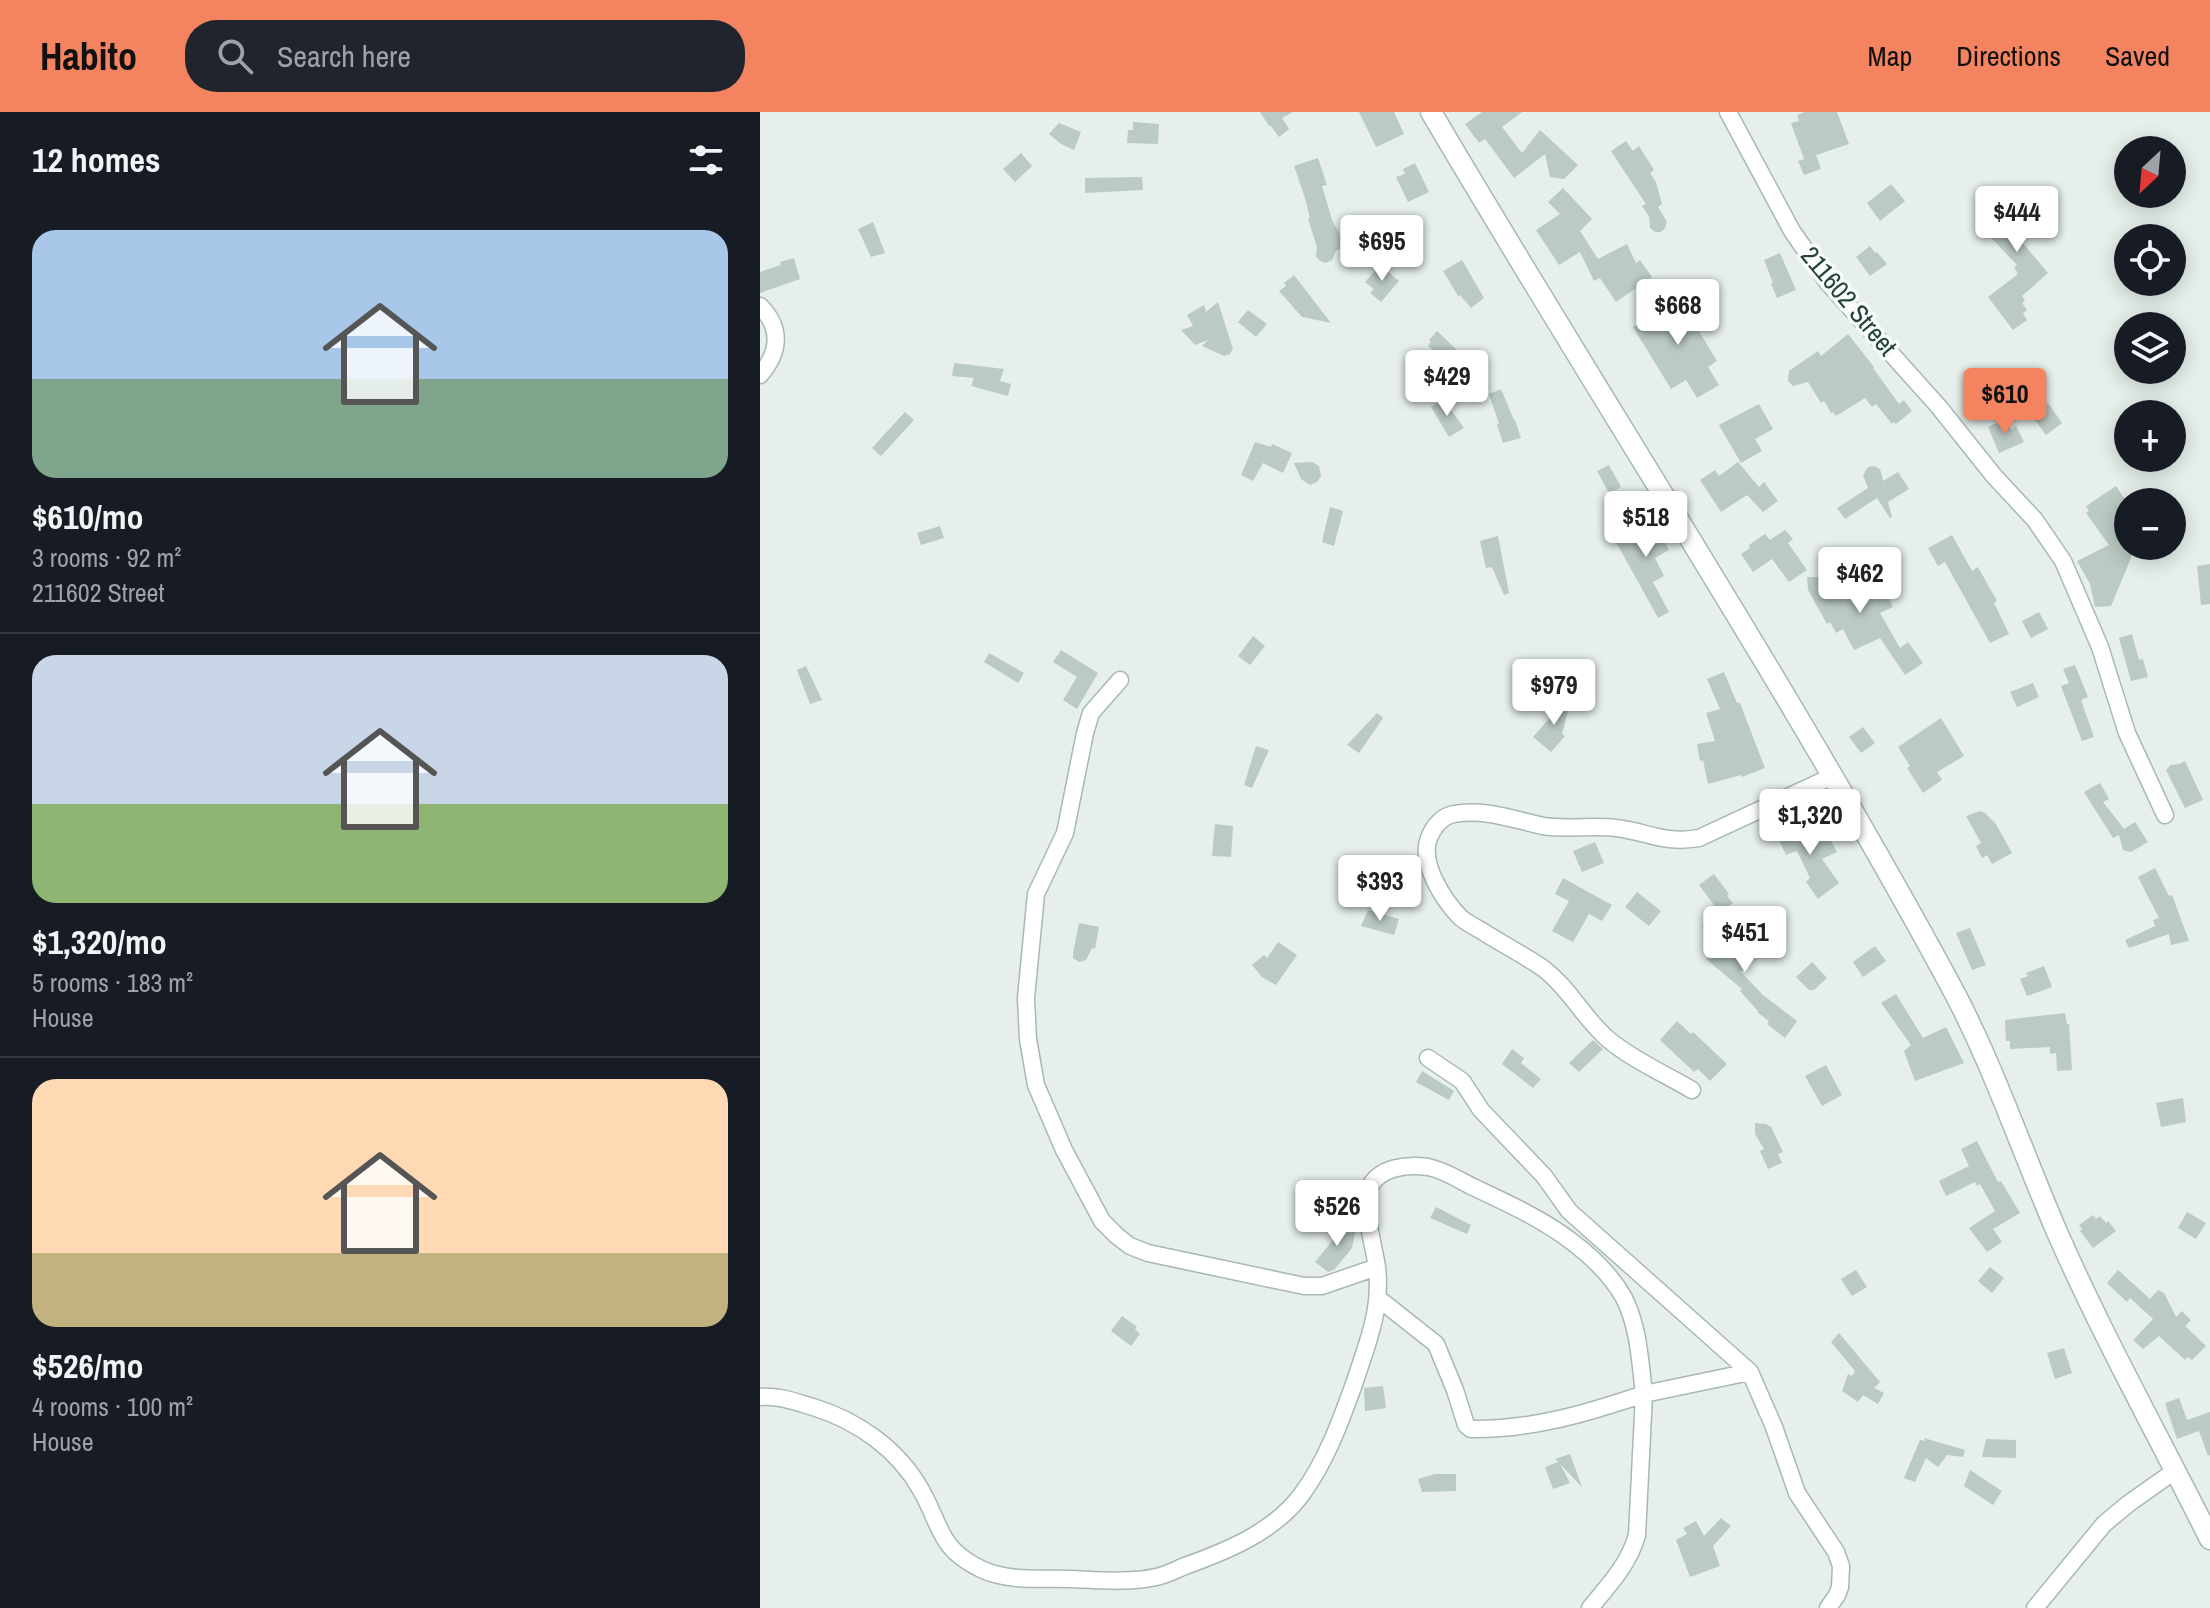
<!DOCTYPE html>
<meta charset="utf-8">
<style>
:root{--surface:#171b24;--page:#20242c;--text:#f1f3f6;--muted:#9ea1a6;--line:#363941;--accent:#f4845f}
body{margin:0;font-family:"Archivo Narrow",sans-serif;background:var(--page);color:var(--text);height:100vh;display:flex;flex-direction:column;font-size:30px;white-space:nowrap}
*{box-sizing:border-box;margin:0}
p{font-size:26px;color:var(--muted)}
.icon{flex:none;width:44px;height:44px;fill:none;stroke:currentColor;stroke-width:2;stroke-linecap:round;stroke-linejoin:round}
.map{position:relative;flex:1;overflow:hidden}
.sheet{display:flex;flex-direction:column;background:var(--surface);width:760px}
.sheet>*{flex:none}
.needle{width:52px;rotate:206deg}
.fabs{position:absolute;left:1354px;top:24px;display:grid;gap:16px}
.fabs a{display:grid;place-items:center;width:72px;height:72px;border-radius:50%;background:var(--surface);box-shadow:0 4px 20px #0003;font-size:40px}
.price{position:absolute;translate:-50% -68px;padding:0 18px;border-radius:8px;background:#fff;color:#222;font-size:26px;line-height:52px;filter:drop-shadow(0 2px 4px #0008)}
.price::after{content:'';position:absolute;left:50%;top:48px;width:24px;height:18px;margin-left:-12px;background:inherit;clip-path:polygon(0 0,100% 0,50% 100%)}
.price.on{background:var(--accent);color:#111}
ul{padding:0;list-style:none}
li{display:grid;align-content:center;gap:16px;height:424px;padding:0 32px}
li+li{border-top:2px solid var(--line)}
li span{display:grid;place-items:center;height:248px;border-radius:24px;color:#555}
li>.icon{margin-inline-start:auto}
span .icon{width:144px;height:144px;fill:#fffc;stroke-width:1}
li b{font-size:34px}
h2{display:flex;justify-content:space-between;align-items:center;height:96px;padding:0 32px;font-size:34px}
header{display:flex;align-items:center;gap:48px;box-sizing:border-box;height:112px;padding:0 40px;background:var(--accent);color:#111}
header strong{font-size:38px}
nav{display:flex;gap:44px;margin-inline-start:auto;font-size:28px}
.search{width:560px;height:72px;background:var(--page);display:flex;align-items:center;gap:20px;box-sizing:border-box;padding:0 28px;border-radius:32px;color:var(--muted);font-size:30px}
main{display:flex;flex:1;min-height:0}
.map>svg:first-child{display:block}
.building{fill:#bbcac4}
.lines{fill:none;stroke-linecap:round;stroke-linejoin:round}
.minor-casing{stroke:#a8b8b2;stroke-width:19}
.tertiary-casing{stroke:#a8b8b2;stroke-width:23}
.minor{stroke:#fff;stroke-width:16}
.tertiary{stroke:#fff;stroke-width:20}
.labels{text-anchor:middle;stroke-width:7;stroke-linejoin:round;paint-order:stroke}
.street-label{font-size:26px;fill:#24423a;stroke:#f7fbf9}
</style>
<header>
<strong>Habito</strong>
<div class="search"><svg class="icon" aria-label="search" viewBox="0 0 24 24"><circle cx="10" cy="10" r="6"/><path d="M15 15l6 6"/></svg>Search here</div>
<nav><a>Map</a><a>Directions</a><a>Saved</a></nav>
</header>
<main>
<section class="sheet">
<h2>12 homes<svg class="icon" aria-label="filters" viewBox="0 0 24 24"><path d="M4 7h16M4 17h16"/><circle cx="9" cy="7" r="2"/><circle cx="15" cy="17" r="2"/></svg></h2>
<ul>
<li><span style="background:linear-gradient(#a9c7e8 60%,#7fa58c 0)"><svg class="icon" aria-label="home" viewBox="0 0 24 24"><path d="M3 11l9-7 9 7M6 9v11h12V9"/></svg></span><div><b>$610/mo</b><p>3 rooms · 92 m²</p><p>211602 Street</p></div></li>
<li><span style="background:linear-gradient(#c9d6e8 60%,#8fb573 0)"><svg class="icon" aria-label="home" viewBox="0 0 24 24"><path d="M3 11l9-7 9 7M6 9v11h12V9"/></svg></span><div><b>$1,320/mo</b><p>5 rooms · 183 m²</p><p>House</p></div></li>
<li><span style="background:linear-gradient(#ffd9b3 70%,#c2b280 0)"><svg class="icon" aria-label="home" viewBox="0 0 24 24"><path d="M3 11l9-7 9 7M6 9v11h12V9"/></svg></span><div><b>$526/mo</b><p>4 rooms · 100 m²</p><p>House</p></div></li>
</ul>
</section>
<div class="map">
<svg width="1450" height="1496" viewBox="0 0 1450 1496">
<rect width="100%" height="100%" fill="#e6efeb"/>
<path class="building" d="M500,0H533L522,6L529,17L519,25L510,13L509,14Z
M599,0H634L644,22L616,35Z
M722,0H762L742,15L762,41L780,18L818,53L804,67L790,65L785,42L754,66L725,27L719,31L705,12Z
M1045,0H1077L1089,32L1056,43L1061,57L1044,63L1038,49L1044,47L1031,11L1039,9L1037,3Z
M373,10L399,12L398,32L367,31L368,18H373Z
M299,11L321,20L314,38L301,32L289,22Z
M866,29L873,39L879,34L894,58L890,61L896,70L902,92L898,95L907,110L905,116L901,120H895L890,116L889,104L882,94L886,92L851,39Z
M261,41L272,54L255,70L243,57Z
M558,46L567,73L562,74L572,108L586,134L576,139L572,148L566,151L560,149L556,144L557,135L548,107L550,106L545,86L534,54Z
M655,51L669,80L648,90L636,65L645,62L643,57Z
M382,65L383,78L325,81V66Z
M1131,72L1145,89L1120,109L1107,91Z
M803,76L832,107L820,119L838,147L867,132L876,151L880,148L892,165L856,190L840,166L834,169L820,140L799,153L776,118L800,102L788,90Z
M1283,78L1295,91L1256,123L1288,161L1262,184L1265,189L1262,191L1267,198L1263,201L1267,208L1253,218L1228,185L1258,162L1254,156L1257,153L1220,114L1234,100L1239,105L1270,79L1272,82L1276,79L1278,82Z
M113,110L125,141L111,145L98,117Z
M1110,134L1115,141L1117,140L1127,152L1110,164L1096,145Z
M1020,141L1036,178L1017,186L1011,172L1013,171L1004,148Z
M34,146L40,167L0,181V160L21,153L20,150Z
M702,148L724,186L711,196L700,183L698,184L683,159Z
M620,153L639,169L621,190L610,181L614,177L605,170Z
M534,163L571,211L542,205L519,179L526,174L524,171Z
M918,179L924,190L922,191L957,249L948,255L959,273L937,286L926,268L911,277L873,215L899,200L895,193Z
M458,190L473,237L470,242L464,244L442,234L448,228L435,233L421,218L433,214L427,203L444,193L446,200Z
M488,198L507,212L496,225L478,210Z
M677,219L697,238L686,250L668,234L671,230L669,228Z
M1088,222L1114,255L1113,256L1139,292L1144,288L1152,299L1136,312L1134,310L1132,312L1116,292L1112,295L1105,286L1076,304L1073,300L1071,301L1064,289L1061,291L1048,270L1033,274L1028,269L1029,259L1058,239L1061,244Z
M194,251L244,257L240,269L251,272L248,284L211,274L214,266L192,264Z
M741,277L754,308H755L761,326L743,331L737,313L739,312L729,282Z
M683,287L704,316L689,325L671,295Z
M1288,291L1302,311L1286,323L1271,303Z
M999,292L1013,317L995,327L1002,339L981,351L959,313Z
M145,300L154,308L121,344L112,336Z
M1246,307L1251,318L1256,314L1264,330L1239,341L1228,315Z
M495,330L511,335L512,332L532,341L523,361L503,351L493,369L481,363Z
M552,350L559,354L561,364L557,370L550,373L541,367L534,351Z
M978,350L999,375L1004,370L1018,389L1003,400L987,383L961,400L940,368L955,358L959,364Z
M849,353L861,375L849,381L837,359Z
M1114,354L1120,357L1123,369L1138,360L1149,377L1128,390L1132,405L1130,406L1117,386L1085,407L1077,396L1108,376L1103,363L1108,355Z
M1356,374L1368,392V398L1353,408L1368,429V434L1373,441L1351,494L1335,495L1330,472L1317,449L1349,433L1326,401L1329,399L1326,394Z
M570,395L583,399L574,434L562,430Z
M888,397L900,424L901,423L909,438L895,446L904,464L893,470L909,500L898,506L856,430L882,416L876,402Z
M180,414L184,426L161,433L157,421Z
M1025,418L1033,427L1028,431L1047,458L1029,470L1012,447L993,460L981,442L990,436L989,433L1005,422L1010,428Z
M1192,423L1212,459L1218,455L1237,489L1234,491L1249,522L1230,531L1185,450L1178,454L1168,436Z
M738,424L749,481L744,483L732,455L726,456L720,429Z
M1450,452V492L1441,493L1437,454Z
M1083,460L1086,463L1093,479L1118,467L1133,495L1120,501L1140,536L1148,530L1163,551L1145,563L1120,526L1094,538L1083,517L1076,521L1070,510L1067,512L1048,478L1047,465H1059L1069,468L1076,461Z
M1279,500L1288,517L1271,526L1262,509Z
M1372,522L1379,548L1383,547L1388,565L1371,569L1359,526Z
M493,524L505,534L490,553L478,544Z
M301,538L338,561L317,597L303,588L317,565L293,550Z
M229,541L264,561L258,571L224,550Z
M1315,553L1328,585L1321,588L1334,625L1322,629L1301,574L1309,571L1303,557Z
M46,554L62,588L50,592L37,558Z
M803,554L812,579L794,585L786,559Z
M964,560L977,591H980L1005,656L982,665L981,663L948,672L943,648L940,649L937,632L955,629L946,601L960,597L947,567Z
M1273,571L1279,585L1257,595L1250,580Z
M813,580L802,622L805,624L791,640L773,625Z
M617,601L623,606L599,641L587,633Z
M1181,606L1204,644L1177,660L1182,668L1163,681L1147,656L1150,654L1138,635Z
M1103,615L1115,631L1101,641L1089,625Z
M496,634L509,638L492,676L484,673Z
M1425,649L1443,688L1425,696L1406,658L1411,653L1419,652Z
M1340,671L1349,687L1343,690L1364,717L1375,710L1388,730L1371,740L1363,738L1359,723L1353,726L1324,680Z
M1220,699L1225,701L1236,712L1252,741L1232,752L1227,743L1222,746L1216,734L1221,731L1206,704Z
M1031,709L1036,719L1041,717L1048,733L1068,723L1077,740L1062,747L1079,771L1058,787L1046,770L1050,766L1038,741L1036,739L1026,743L1019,728L1015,717Z
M455,712L473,714L471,745L452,744Z
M835,730L844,751L822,760L813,739Z
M1395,756L1409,784L1412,783L1429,829L1411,833L1409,822L1369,836L1365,828L1395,814L1393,808L1399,806L1378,765Z
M954,762L969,782L967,784L973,791L960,801L939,773Z
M803,766L852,793L842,809L829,802L813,830L792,819L809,789L795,782Z
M877,780L901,799L889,814L865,795Z
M608,798L639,807L634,823L601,814Z
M951,803L1000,842L981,860L1003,883L1037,909L1025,926L1007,912L1009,909L997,900L998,899L980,879L982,877L946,847L958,837L954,834L959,828L942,814Z
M319,811L339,815L335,837L332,836L326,848L319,850L313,846V841Z
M1210,816L1226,853L1212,858L1196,821Z
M518,830L537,843L516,873L502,865L492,853L504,843L507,846Z
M1115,834L1126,849L1103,865L1093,850Z
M1052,850L1067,866L1054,878H1049L1036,865Z
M1284,854L1292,875L1267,884L1260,867L1268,864L1266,861Z
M1136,882L1163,926L1186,915L1204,951L1155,969L1144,939L1151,933L1121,891Z
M1305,901L1307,912H1309L1312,958L1297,959L1296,941L1290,942V935L1250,937V929H1246L1245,908Z
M917,909L931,922L933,920L967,952L950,969L938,957L934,960L900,928Z
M833,928L843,937L819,960L809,951Z
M752,937L764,946L761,951L781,967L773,976L742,952Z
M1066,953L1082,983L1062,994L1045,964Z
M662,959L694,979L689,988L656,970Z
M1423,986L1426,1010L1401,1015L1396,991Z
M995,1011L1006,1012L1011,1015L1023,1040L1018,1042L1022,1051L1008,1057L1000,1039L1004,1037L995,1022Z
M1217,1029L1238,1070L1241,1069L1260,1101L1233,1117L1242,1130L1227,1140L1209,1116L1235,1099L1220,1072L1217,1074L1215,1070L1186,1084L1179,1069L1209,1054L1201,1037Z
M676,1095L711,1113L707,1122L670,1106Z
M1427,1100L1446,1111L1436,1127L1418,1116Z
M1333,1103L1336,1107L1340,1104L1346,1111L1348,1109L1356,1119L1333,1136L1320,1119L1322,1117L1319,1113Z
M576,1111L596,1116L592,1136L574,1158L568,1160L555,1150L573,1128Z
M1230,1155L1244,1166L1232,1181L1218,1169Z
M1096,1158L1107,1175L1092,1184L1081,1167Z
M1358,1158L1390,1187L1398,1178L1404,1181L1416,1205L1422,1199L1431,1208L1425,1214L1446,1234L1432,1248L1428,1245L1425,1248L1399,1224L1383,1237L1373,1228L1393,1207L1370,1186L1367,1190L1347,1171Z
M362,1204L377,1215L375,1217L380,1222L371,1234L351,1219Z
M1079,1221L1120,1270L1114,1276L1124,1281L1118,1292L1103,1283L1098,1290L1082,1279L1088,1262L1092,1264L1095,1259L1071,1230Z
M1304,1236L1312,1261L1295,1267L1287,1241Z
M623,1274L626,1296L605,1299L604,1276Z
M1419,1286L1427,1308L1450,1300V1343L1448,1344L1439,1319L1417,1327L1405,1291Z
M1164,1326L1205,1338L1203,1345L1187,1343L1178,1355L1166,1346L1155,1370L1144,1366L1160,1328L1165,1329Z
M1226,1327L1256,1328V1346L1222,1345Z
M810,1342L822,1375L800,1352L810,1371L793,1377L785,1355L798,1350L795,1347Z
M1210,1358L1242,1379L1233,1393L1204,1374Z
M675,1362H696V1379L662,1380L658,1367Z
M961,1406L971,1414L953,1434L960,1454L930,1465L916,1428L927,1422L923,1416L936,1409L944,1424Z"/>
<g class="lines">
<g class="minor-casing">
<path id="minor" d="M968,0L1032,119L1068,171L1179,295L1234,364L1275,408L1303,449L1340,535L1367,621L1405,703
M0,194C22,216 20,240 0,263
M360,568L331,601L325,621L305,721L276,782L266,886L268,927L276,973L304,1038L342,1109L357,1124L370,1134L388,1141L544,1174H562L617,1155C614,1135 602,1094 609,1076C619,1055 647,1052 668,1055C684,1058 699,1068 713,1075C749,1092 783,1107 815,1132C833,1146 853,1166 864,1186C879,1216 880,1249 884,1282C828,1301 771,1318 711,1317L706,1313L695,1278L676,1232L619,1187
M668,946L702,969L721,998L784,1064L809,1099L990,1260L1014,1315L1037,1381L1076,1440L1081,1454L1080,1475L1077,1483L1068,1496
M932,978C905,962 873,948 849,928C824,907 810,877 784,857C764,843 742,832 722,819C715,815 707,811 701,806C684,789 659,751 669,726C673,715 682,704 694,702C723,696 755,708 783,714C808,718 832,713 856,716C889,720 903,732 939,726L1073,664
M0,1285C18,1283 36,1290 53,1295C98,1309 138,1337 161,1378C182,1415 178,1436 221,1457C248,1470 282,1466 311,1467C338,1468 370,1471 396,1465C406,1463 415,1458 425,1454C467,1439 514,1420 542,1382C566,1349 580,1311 594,1272C607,1232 622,1198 617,1155
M830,1496C849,1473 869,1452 877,1423L884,1282L990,1260
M1275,1496L1344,1412L1368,1392L1416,1358"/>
</g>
<g class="tertiary-casing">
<path id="tertiary" d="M671,0C841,289 1026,570 1186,865C1231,946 1260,1035 1297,1120C1343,1225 1399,1325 1450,1427"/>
</g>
<use href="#minor" class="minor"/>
<use href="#tertiary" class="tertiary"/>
</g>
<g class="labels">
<g class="street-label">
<text transform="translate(1089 189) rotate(50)" y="9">211602 Street</text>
</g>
</g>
</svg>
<div class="fabs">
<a><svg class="needle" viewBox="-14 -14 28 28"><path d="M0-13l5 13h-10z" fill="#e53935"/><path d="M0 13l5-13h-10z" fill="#9ea1a6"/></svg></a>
<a><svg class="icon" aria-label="locate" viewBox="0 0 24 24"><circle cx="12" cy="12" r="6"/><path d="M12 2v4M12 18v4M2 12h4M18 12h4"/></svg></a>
<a><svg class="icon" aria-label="layers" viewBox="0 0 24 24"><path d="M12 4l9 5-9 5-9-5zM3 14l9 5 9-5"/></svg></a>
<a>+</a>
<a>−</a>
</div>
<b class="price" style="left:1257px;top:142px">$444</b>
<b class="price" style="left:622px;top:171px">$695</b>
<b class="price" style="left:918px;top:235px">$668</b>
<b class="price" style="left:687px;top:306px">$429</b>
<b class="price on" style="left:1245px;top:324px">$610</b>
<b class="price" style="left:886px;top:447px">$518</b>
<b class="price" style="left:1100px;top:503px">$462</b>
<b class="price" style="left:794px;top:615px">$979</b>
<b class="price" style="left:1050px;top:745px">$1,320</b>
<b class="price" style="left:620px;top:811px">$393</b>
<b class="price" style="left:985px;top:862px">$451</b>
<b class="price" style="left:577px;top:1136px">$526</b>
</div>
</main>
